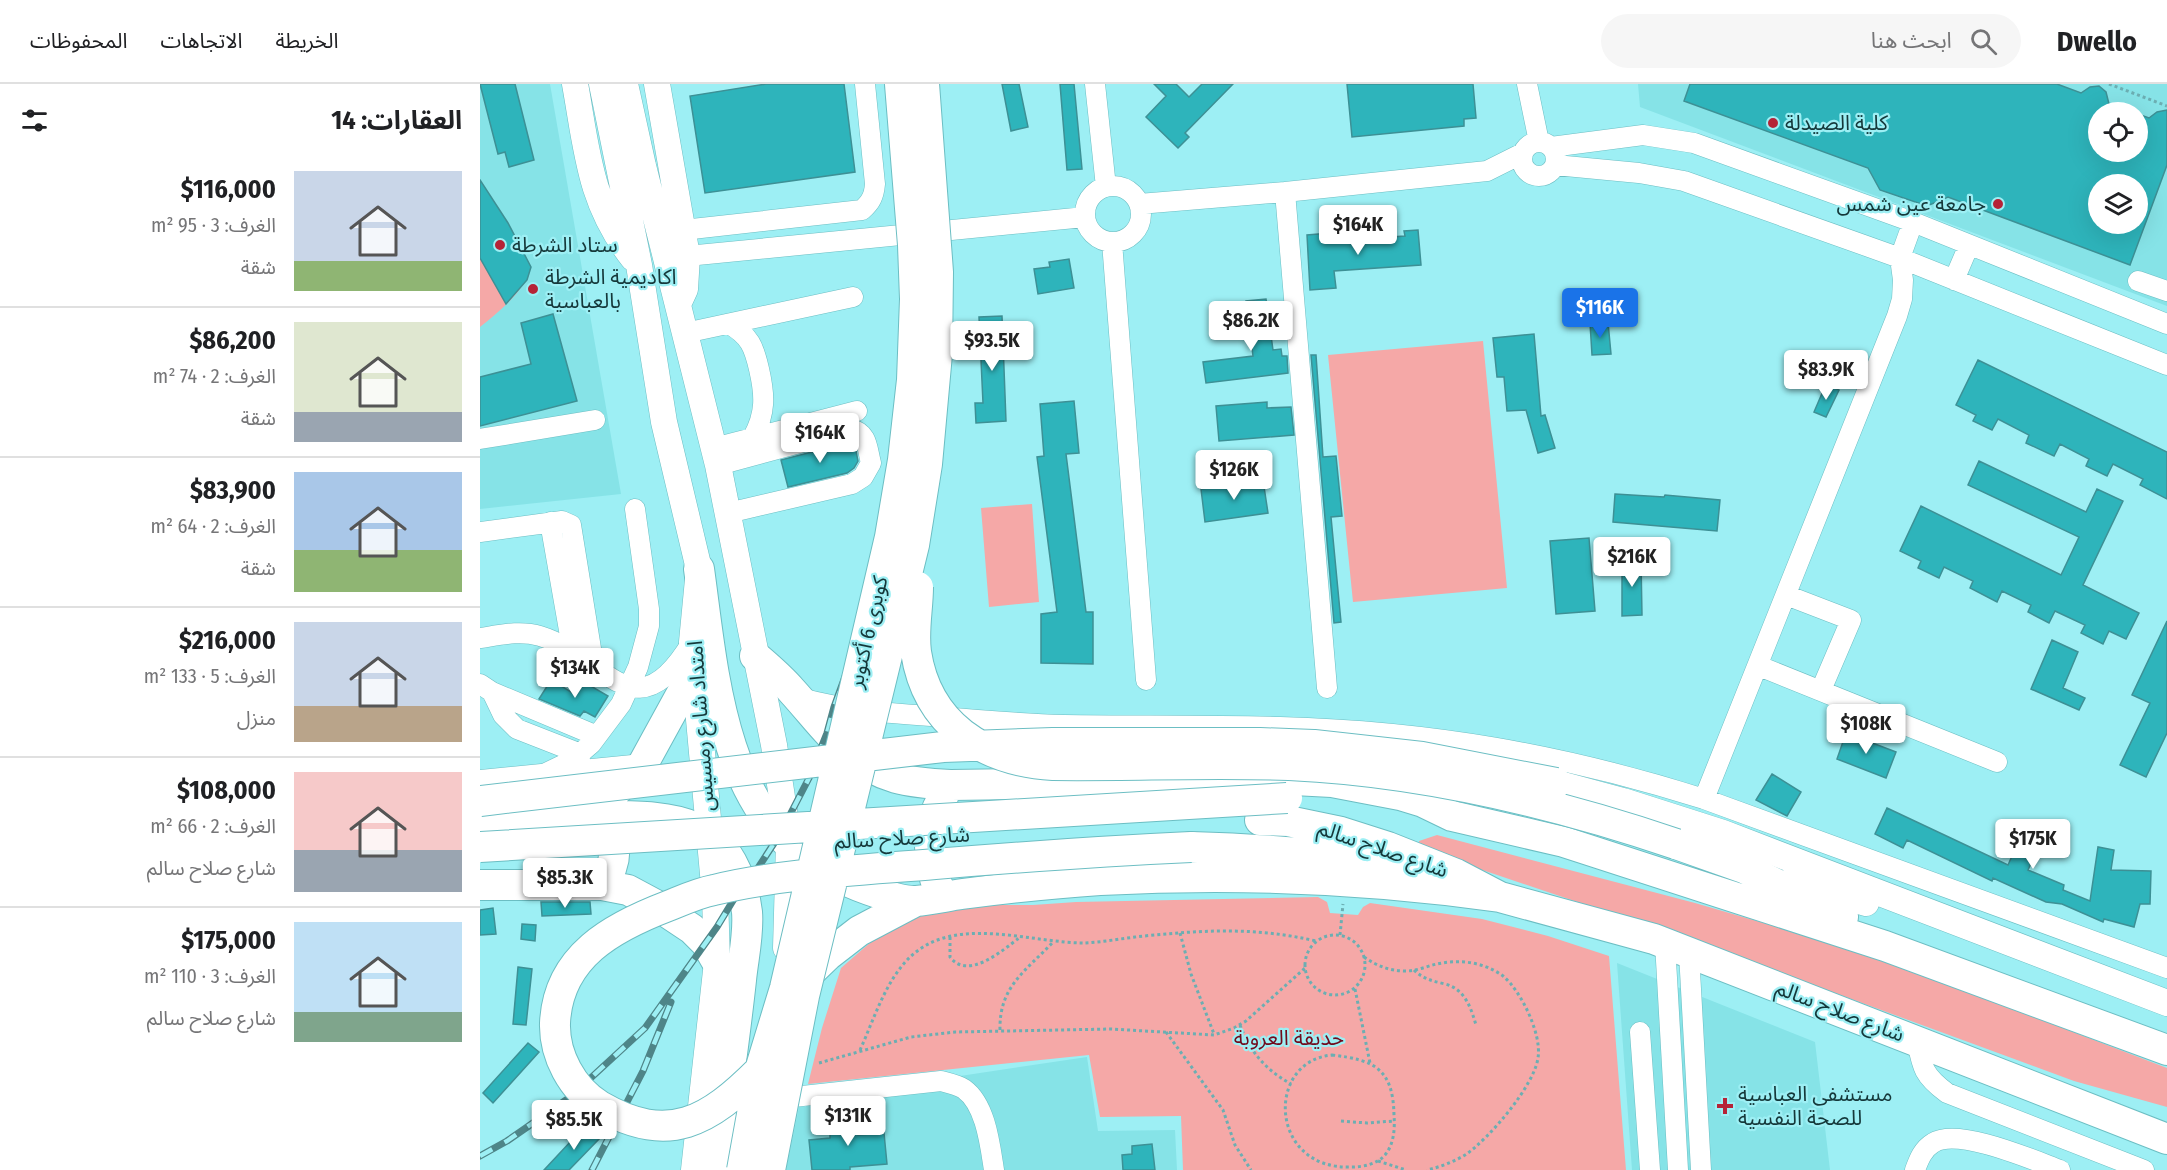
<!DOCTYPE html>
<html lang="ar">
<meta charset="utf-8">
<style>
:root{--surface:#fff;--page:#f6f6f6;--text:#202124;--muted:#757577;--line:#e0e0e0;--accent:#1a73e8}
body{margin:0;font-family:"Fira Sans Condensed","Noto Sans Arabic",sans-serif;background:var(--page);color:var(--text);direction:rtl;height:100vh;display:flex;flex-direction:column;font-size:22px;white-space:nowrap}
*{box-sizing:border-box;margin:0}
p{font-size:20px;color:var(--muted)}
.icon{flex:none;width:33px;height:33px;fill:none;stroke:currentColor;stroke-width:2;stroke-linecap:round;stroke-linejoin:round}
.map{position:relative;flex:1;overflow:hidden;direction:ltr}
.drawer{display:flex;flex-direction:column;background:var(--surface);width:480px}
.drawer>*{flex:none}
.tools{position:absolute;left:1608px;top:18px;display:grid;gap:12px}
.tools a{display:grid;place-items:center;width:60px;height:60px;border-radius:50%;background:var(--surface);box-shadow:0 6px 24px #0002;font-size:30px}
.price{position:absolute;translate:-50% -51px;padding:0 14px;border-radius:6px;background:#fff;color:#222;font-size:20px;line-height:39px;filter:drop-shadow(0 2px 3px #0008)}
.price::after{content:'';position:absolute;left:50%;top:36px;width:18px;height:14px;margin-left:-9px;background:inherit;clip-path:polygon(0 0,100% 0,50% 100%)}
.price.selected{background:var(--accent);color:#fff}
ul{padding:0;list-style:none}
li{display:flex;align-items:center;gap:18px;height:150px;padding:0 18px}
li+li{border-top:2px solid var(--line)}
li span{display:grid;place-items:center;flex:none;width:168px;height:120px;border-radius:0px;color:#555}
li>.icon{margin-inline-start:auto}
span .icon{width:72px;height:72px;fill:#fffc;stroke-width:1}
li b{font-size:26px}
h2{display:flex;justify-content:space-between;align-items:center;height:72px;padding:0 18px;font-size:26px}
header{display:flex;align-items:center;gap:36px;box-sizing:border-box;height:84px;padding:0 30px;background:var(--surface);border-bottom:2px solid var(--line)}
header strong{font-size:28px}
nav{display:flex;gap:33px;margin-inline-start:auto;font-size:21px}
.search{width:420px;height:54px;background:var(--page);display:flex;align-items:center;gap:15px;box-sizing:border-box;padding:0 21px;border-radius:33px;color:var(--muted);font-size:22px}
main{display:flex;flex:1;min-height:0}
.map>svg:first-child{display:block}
.built{fill:#86e3e7;fill-rule:evenodd}
.green{fill:#f5a8a7}
.building{fill:#2eb4bb;stroke:#3d9095;stroke-width:1.5;fill-rule:evenodd}
.lines{fill:none;stroke-linecap:round;stroke-linejoin:round}
.minor-casing{stroke:#6cbec3;stroke-width:21}
.major-casing{stroke:#6cbec3;stroke-width:27}
.highway-casing{stroke:#6cbec3;stroke-width:32}
.path{stroke:#6caeb2;stroke-width:3;stroke-dasharray:3 3;stroke-linecap:butt}
.minor{stroke:#fff;stroke-width:20}
.major{stroke:#fff;stroke-width:26}
.highway{stroke:#fff;stroke-width:30}
.rail-casing{stroke:#4e8588;stroke-width:7}
.rail{stroke:#9deff4;stroke-width:4.5;stroke-dasharray:14;stroke-linecap:butt}
.highway-bridge-casing{stroke:#6cbec3;stroke-width:32;stroke-linecap:butt}
.highway-bridge{stroke:#fff;stroke-width:30}
.poi-dot{fill:#b52337;stroke:#9deff4;stroke-width:2}
.labels{text-anchor:middle;stroke-width:4.5;stroke-linejoin:round;paint-order:stroke}
.poi-label{font-size:21px;fill:#15383a;stroke:#9deff4;text-anchor:start}
.street-label{font-size:21px;fill:#15383a;stroke:#9deff4}
.park-label{font-size:21px;fill:#710a1c;stroke:#9deff4}
</style>
<header>
<strong>Dwello</strong>
<div class="search"><svg class="icon" aria-label="search" viewBox="0 0 24 24"><circle cx="10" cy="10" r="6"/><path d="M15 15l6 6"/></svg>ابحث هنا</div>
<nav><a>الخريطة</a><a>الاتجاهات</a><a>المحفوظات</a></nav>
</header>
<main>
<div class="map">
<svg width="1687" height="1086" viewBox="0 0 1687 1086">
<rect width="100%" height="100%" fill="#9deff4"/>
<path class="built" d="M0,0H70L141,410L0,425Z
M1158,0H1687V222L1160,23ZM1618,28H1658V68H1618ZM1618,100H1658V140H1618Z
M1137,879L1335,958L1350,1086H1152Z
M607,973L618,1047L695,1046L697,1086H306L319,1023H326L333,1007L480,992Z"/>
<path class="green" d="M0,96L28,139L51,183C44,208 20,227 0,243Z
M1003,257L1027,504L873,518L848,271Z
M552,420L559,518L509,523L501,424Z
M957,751L1215,819L1390,870L1687,984V1023L1594,997L1219,859L940,765L939,757Z
M838,813L847,818L850,829L878,831L883,823L890,819L1002,835L1068,852L1129,872L1146,1086H703L701,1032L620,1033L609,971L328,1000L342,944L361,884L415,837L429,829L492,821H553L596,818Z"/>
<path class="building" d="M0,0H35L54,76L29,83L25,68L18,70Z
M286,0H364L375,88L225,109L210,12Z
M522,0H539L548,43L531,47Z
M580,0H594L602,85L587,86Z
M674,0H696L709,13L722,0H753L705,49L709,53L698,64L666,33L686,12Z
M867,0H993L996,34L984,35V42L872,53Z
M1210,0H1577L1601,9L1610,3L1619,2L1626,8L1631,28H1618V68H1658V30L1669,34L1677,28L1687,26V81L1650,181L1468,113L1447,122L1400,106L1388,84L1204,17ZM1618,100H1658V140H1618Z
M0,96L28,139L51,183L47,196L26,220L0,174Z
M938,146L941,181L854,187L856,204L830,206L827,151L850,149V157L925,152L924,147Z
M589,175L594,204L558,210L554,185L570,183L569,178Z
M786,215L793,266L801,265L802,272H807L808,289L726,299L723,278L773,272L766,217Z
M73,230L97,317L0,342V293L51,280L41,239Z
M522,232L526,337L496,339L495,319H503L499,233Z
M1128,238L1131,270L1112,271L1110,239Z
M1054,250L1061,332L1065,331L1075,364L1058,369L1046,326L1027,327L1024,293H1017L1013,254Z
M831,271H836L843,373L856,372L862,432L851,433L861,538L854,539Z
M1498,276L1687,368V415L1660,401L1663,395L1633,380L1627,392L1606,382L1609,375L1580,360L1574,372L1546,359L1549,351L1518,335L1512,346L1493,337L1496,331L1476,321Z
M1346,300L1359,306L1346,333L1334,328Z
M594,317L599,369L586,370L606,528H613V580L561,579V530L577,528L557,373L564,372L560,320Z
M787,318V324L811,323L814,351L739,357L736,322Z
M370,358L375,362L378,377L374,384L367,389L308,403L301,376Z
M1499,377L1606,428L1617,405L1643,417L1603,501L1659,529L1646,555L1629,547L1623,560L1601,549L1605,541L1575,527L1569,539L1548,528L1551,521L1522,507L1517,518L1490,504L1493,497L1464,483L1459,494L1438,484L1441,477L1420,467L1441,422L1581,491L1599,453L1488,401Z
M783,396L788,429L725,438L721,405Z
M1135,410L1184,413L1185,411L1240,416L1237,447L1133,438Z
M1109,454L1115,527L1076,530L1070,457Z
M1142,477H1161L1162,531L1142,532Z
M1687,537V649L1666,693L1640,681L1670,619L1652,611Z
M1572,556L1598,568L1583,604L1605,614L1599,626L1551,605Z
M71,596L96,611L104,598L128,612L115,633L104,627L100,632L59,615Z
M1366,649L1416,668L1406,694L1357,675Z
M1292,690L1321,708L1307,732L1276,716Z
M1407,724L1528,781L1548,736L1567,745L1548,786L1584,801L1583,806L1610,817L1618,763L1634,766L1631,786L1671,787L1670,820H1660L1654,843L1624,835L1623,838L1582,820L1566,818L1513,794L1512,797L1427,756L1423,764L1395,750Z
M61,818H110L111,830L62,832Z
M13,824L16,850L0,851V826Z
M42,840L56,841L55,857L41,855Z
M38,883L52,885L46,941L33,940Z
M48,959L59,968L13,1019L3,1009Z
M375,1024L378,1051L404,1049L407,1080L370,1083V1086H332L329,1056L350,1054V1045L360,1044L358,1026Z
M105,1042L119,1055L89,1086H64Z
M672,1060L675,1086H643L642,1071L652,1070V1062Z"/>
<g class="lines">
<g class="minor-casing">
<path id="minor" d="M615,0L626,103
M1047,0L1059,58
M1042 75a17 17 0 1 1 34 0a17 17 0 1 1-34 0Z
M1071,63L1163,51L1214,59L1433,138L1687,240
M1075,81L1159,89L1204,97L1420,174L1687,281
M605 130a28 28 0 1 1 56 0a28 28 0 1 1-56 0Z
M805,108L847,604
M659,120L805,108L1007,87L1043,69
M203,146L382,126C391,118 394,112 395,100L385,0
M632,158L666,596
M207,172L605,133
M1474,196L1489,161
M1658,197L1687,207
M249,240C270,252 274,263 279,285C285,311 286,329 273,353
M205,249L373,213
M0,355L115,336
M234,364L377,327
M238,381L371,345C388,349 387,364 391,379L383,393L372,400L248,429
M70,438L93,569
M0,448L82,437L91,441L114,583
M1306,511L1371,536L1341,606
M0,554C20,551 40,546 60,552C126,572 154,654 212,558
M1279,582L1517,678
M0,600L12,608L117,652
M12,608L23,631L37,645L101,670
M320,614C364,626 405,629 451,632C495,636 540,640 584,641C656,642 728,641 800,643C949,647 1082,670 1224,715L1687,884
M64,690L91,677L111,660L141,620L158,583L169,542V525L155,425
M0,696L163,680
M1224,715L1417,232L1422,215L1423,196L1420,174L1433,138
M1185,859L1198,1086
M1209,869L1221,1086
M1160,948L1170,1086
M1437,957C1442,984 1444,992 1467,1009L1664,1086
M304,1014L461,997C469,999 478,1001 484,1005C506,1021 510,1061 514,1086
M1435,1086C1439,1075 1443,1065 1453,1059C1478,1043 1553,1076 1580,1086"/>
</g>
<g class="major-casing">
<path id="major" d="M95,0C107,66 109,118 153,174
M122,0L159,181L184,338L219,485L212,558L235,812L237,878L214,1086
M145,0L163,82L238,381L294,661L309,759L306,864
M177,0L207,172L205,205L199,218
M1076,699L1143,717L1243,749L1687,919
M1311,797L1386,819"/>
</g>
<g class="highway-casing">
<path id="highway" d="M219,485C233,584 240,716 331,778C341,785 353,790 363,795C378,803 420,818 436,817C451,816 467,812 482,810C528,804 574,799 620,796C753,789 888,794 1020,813
M275,572C288,583 301,594 312,607C345,643 366,679 416,694C434,699 453,700 471,701L814,696L852,698L920,711L943,718L972,732L1084,758L1405,862L1687,966
M102,731C136,733 183,729 214,743C248,758 263,794 267,828C269,850 263,875 261,896C254,960 245,1023 236,1086
M780,736L808,737L861,748L908,763L976,790L1020,813L1174,855L1687,1055
M115,738C142,752 137,780 122,801
M0,742L82,735L102,731L126,717L163,680L214,587
M1196,760L1264,784L1363,833
M711,763C780,765 849,770 917,781
M0,801H122L148,806L176,821L212,845L226,859L237,878
M459,805C446,776 447,741 463,713
M321,897L348,871L379,847L434,818"/>
</g>
<path class="path" d="M1629,0L1687,22
M700,849L711,890L734,950
M860,851L863,820
M825 881a30 30 0 1 1 60 0a30 30 0 1 1-60 0Z
M470,853V873C488,897 523,866 539,854
M884,873C897,882 910,887 926,887C937,887 947,882 957,880C980,875 1004,878 1023,892C1041,907 1062,950 1058,974C1054,1002 1009,1055 985,1071C973,1078 960,1083 947,1086
M934,886C943,895 953,897 965,900C985,905 991,924 996,941
M875,905L890,979
M760,941C770,968 786,986 811,1000
M520,946C519,902 546,887 574,857
M686,948L743,1026L755,1061L771,1086
M380,966C396,931 409,884 443,863C488,835 555,859 605,859C624,858 644,854 664,852C724,846 776,843 836,857
M852,971C895,976 913,985 914,1031C915,1045 914,1060 905,1071C897,1080 884,1083 871,1083C789,1086 785,977 852,971Z
M339,979L431,953L475,948L631,945L734,951L754,944L766,937L825,884
M861,1037L887,1039L914,1037
M898,1077L926,1086"/>
<use href="#minor" class="minor"/>
<use href="#major" class="major"/>
<use href="#highway" class="highway"/>
<g class="rail-casing">
<path id="rail" d="M0,1072L27,1057L89,1014L165,944L237,843L257,810L263,807L300,750L329,694L347,649L354,623L370,579L405,432L424,299L427,215L408,0
M112,1086L163,987L191,918"/>
</g>
<use href="#rail" class="rail"/>
<g class="highway-bridge-casing">
<path id="highway-bridge" d="M438,503C438,524 433,546 436,568C447,640 503,677 573,681C651,682 731,678 809,681C941,687 1072,718 1196,760
M0,717L463,663L573,659H780L834,661L942,673L1076,699
M0,763L807,714
M280,986C229,1037 189,1062 120,1022C92,1005 74,971 75,939C78,872 133,843 188,822C203,816 218,809 234,806C304,789 383,786 455,780C540,773 625,767 711,763
M262,1086L280,986L305,904L410,453L423,376L432,296L435,215L433,161L420,0
M290,1086L324,912L434,461L447,380L457,270L458,188L444,0"/>
</g>
<use href="#highway-bridge" class="highway-bridge"/>
</g>
<g class="poi-dot">
<circle cx="1293" cy="39" r="6"/>
<circle cx="1518" cy="120" r="6"/>
<circle cx="20" cy="161" r="6"/>
<circle cx="53" cy="205" r="6"/>
<path d="M1242 1013h6v6h6v6h-6v6h-6v-6h-6v-6h6z"/>
</g>
<g class="labels">
<g class="poi-label">
<text x="1305" y="46">كلية الصيدلة</text>
<text x="1506" y="127" text-anchor="end">جامعة عين شمس</text>
<text x="32" y="168">ستاد الشرطة</text>
<text x="65" y="200">اكاديمية الشرطة<tspan x="65" dy="24">بالعباسية</tspan></text>
<text x="1258" y="1017">مستشفى العباسية<tspan x="1258" dy="24">للصحة النفسية</tspan></text>
</g>
<g class="street-label">
<text transform="translate(388 548) rotate(-77)" y="7">كوبرى 6 أكتوبر</text>
<text transform="translate(221 642) rotate(-94)" y="7">امتداد شارع رمسيس</text>
<text transform="translate(422 754) rotate(-3)" y="7">شارع صلاح سالم</text>
<text transform="translate(903 765) rotate(19)" y="7">شارع صلاح سالم</text>
<text transform="translate(1360 927) rotate(21)" y="7">شارع صلاح سالم</text>
</g>
<g class="park-label">
<text x="809" y="961">حديقة العروبة</text>
</g>
</g>
</svg>
<div class="tools">
<a><svg class="icon" aria-label="locate" viewBox="0 0 24 24"><circle cx="12" cy="12" r="6"/><path d="M12 2v4M12 18v4M2 12h4M18 12h4"/></svg></a>
<a><svg class="icon" aria-label="layers" viewBox="0 0 24 24"><path d="M12 4l9 5-9 5-9-5zM3 14l9 5 9-5"/></svg></a>
</div>
<b class="price" style="left:878px;top:172px">$164K</b>
<b class="price selected" style="left:1120px;top:255px">$116K</b>
<b class="price" style="left:771px;top:268px">$86.2K</b>
<b class="price" style="left:512px;top:288px">$93.5K</b>
<b class="price" style="left:1346px;top:317px">$83.9K</b>
<b class="price" style="left:340px;top:380px">$164K</b>
<b class="price" style="left:754px;top:417px">$126K</b>
<b class="price" style="left:1152px;top:504px">$216K</b>
<b class="price" style="left:95px;top:615px">$134K</b>
<b class="price" style="left:1386px;top:671px">$108K</b>
<b class="price" style="left:1553px;top:786px">$175K</b>
<b class="price" style="left:85px;top:825px">$85.3K</b>
<b class="price" style="left:368px;top:1063px">$131K</b>
<b class="price" style="left:94px;top:1067px">$85.5K</b>
</div>
<section class="drawer">
<h2>العقارات: 14<svg class="icon" aria-label="filters" viewBox="0 0 24 24"><path d="M4 7h16M4 17h16"/><circle cx="9" cy="7" r="2"/><circle cx="15" cy="17" r="2"/></svg></h2>
<ul>
<li><span style="background:linear-gradient(#c9d6e8 75%,#8fb573 0)"><svg class="icon" aria-label="home" viewBox="0 0 24 24"><path d="M3 11l9-7 9 7M6 9v11h12V9"/></svg></span><div><b>$116,000</b><p>الغرف: 3 · 95 m²</p><p>شقة</p></div></li>
<li><span style="background:linear-gradient(#dfe7d0 75%,#9aa5b1 0)"><svg class="icon" aria-label="home" viewBox="0 0 24 24"><path d="M3 11l9-7 9 7M6 9v11h12V9"/></svg></span><div><b>$86,200</b><p>الغرف: 2 · 74 m²</p><p>شقة</p></div></li>
<li><span style="background:linear-gradient(#a9c7e8 65%,#8fb573 0)"><svg class="icon" aria-label="home" viewBox="0 0 24 24"><path d="M3 11l9-7 9 7M6 9v11h12V9"/></svg></span><div><b>$83,900</b><p>الغرف: 2 · 64 m²</p><p>شقة</p></div></li>
<li><span style="background:linear-gradient(#c9d6e8 70%,#b9a48a 0)"><svg class="icon" aria-label="home" viewBox="0 0 24 24"><path d="M3 11l9-7 9 7M6 9v11h12V9"/></svg></span><div><b>$216,000</b><p>الغرف: 5 · 133 m²</p><p>منزل</p></div></li>
<li><span style="background:linear-gradient(#f6c9c9 65%,#9aa5b1 0)"><svg class="icon" aria-label="home" viewBox="0 0 24 24"><path d="M3 11l9-7 9 7M6 9v11h12V9"/></svg></span><div><b>$108,000</b><p>الغرف: 2 · 66 m²</p><p>شارع صلاح سالم</p></div></li>
<li><span style="background:linear-gradient(#bfe0f5 75%,#7fa58c 0)"><svg class="icon" aria-label="home" viewBox="0 0 24 24"><path d="M3 11l9-7 9 7M6 9v11h12V9"/></svg></span><div><b>$175,000</b><p>الغرف: 3 · 110 m²</p><p>شارع صلاح سالم</p></div></li>
</ul>
</section>
</main>
